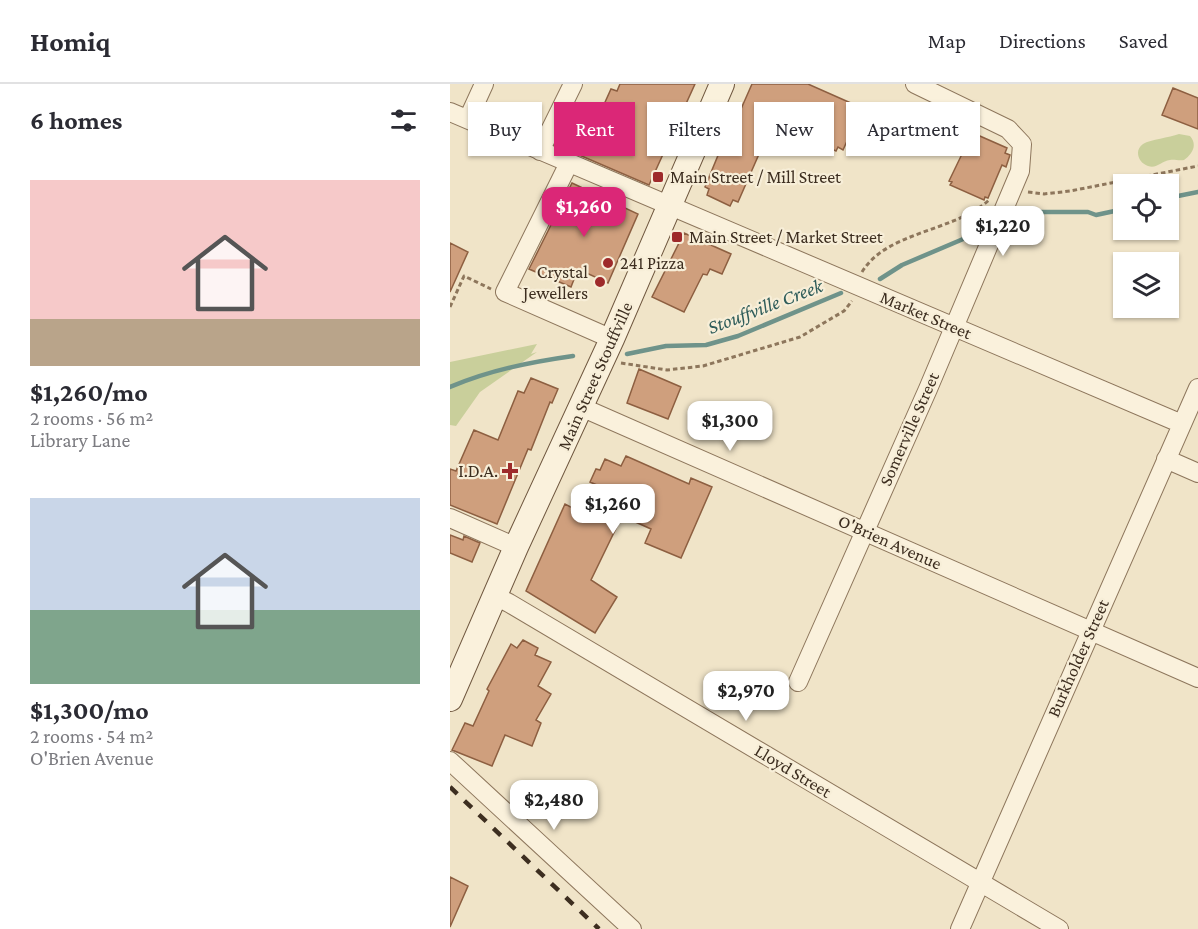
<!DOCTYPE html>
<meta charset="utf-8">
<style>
:root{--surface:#fff;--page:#f7f7f7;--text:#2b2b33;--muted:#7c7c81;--line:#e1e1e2;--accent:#db2777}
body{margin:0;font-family:"Crimson Pro",serif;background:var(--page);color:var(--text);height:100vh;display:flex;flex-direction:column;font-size:22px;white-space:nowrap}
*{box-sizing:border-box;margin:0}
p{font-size:20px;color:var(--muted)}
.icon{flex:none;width:33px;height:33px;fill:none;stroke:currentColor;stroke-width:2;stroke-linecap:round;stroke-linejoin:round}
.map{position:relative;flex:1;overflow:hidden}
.details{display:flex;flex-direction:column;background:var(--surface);width:450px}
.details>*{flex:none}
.guide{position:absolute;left:18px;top:18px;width:570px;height:54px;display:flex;gap:12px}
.fabs{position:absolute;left:663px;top:90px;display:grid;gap:12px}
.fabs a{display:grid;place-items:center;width:66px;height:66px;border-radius:0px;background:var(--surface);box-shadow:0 2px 4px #0004;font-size:30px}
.price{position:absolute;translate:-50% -51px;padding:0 14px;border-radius:12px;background:#fff;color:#222;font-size:20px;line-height:39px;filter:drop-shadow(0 2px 3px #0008)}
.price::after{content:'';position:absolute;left:50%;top:36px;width:18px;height:14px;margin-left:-9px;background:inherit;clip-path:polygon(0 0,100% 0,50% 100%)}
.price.current{background:var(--accent);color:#fff}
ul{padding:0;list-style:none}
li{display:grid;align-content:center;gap:12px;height:318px;padding:0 30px}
li span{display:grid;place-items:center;height:186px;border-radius:0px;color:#555}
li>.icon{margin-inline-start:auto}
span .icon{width:108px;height:108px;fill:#fffc;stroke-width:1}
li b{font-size:26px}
h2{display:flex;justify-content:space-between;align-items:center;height:72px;padding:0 30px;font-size:26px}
.tag{padding:0 21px;border-radius:0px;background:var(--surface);box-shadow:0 2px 4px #0004;font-size:21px;line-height:54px}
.tag.current{background:var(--accent);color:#fff}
header{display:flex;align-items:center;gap:36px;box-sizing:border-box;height:84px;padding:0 30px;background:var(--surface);border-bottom:2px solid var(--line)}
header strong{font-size:28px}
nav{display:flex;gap:33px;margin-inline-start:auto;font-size:21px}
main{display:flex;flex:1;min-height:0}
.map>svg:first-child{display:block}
.green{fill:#c9cf9b}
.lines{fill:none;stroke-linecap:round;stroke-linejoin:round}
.stream{stroke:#6f938a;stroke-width:4.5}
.building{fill:#cf9f7d;stroke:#8d5f41;stroke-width:1.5}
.street-casing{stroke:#8d765c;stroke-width:20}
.secondary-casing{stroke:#6f573f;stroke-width:26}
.path{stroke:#8d765c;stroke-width:3;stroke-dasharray:4.5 3;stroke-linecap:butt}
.street{stroke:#faf1dc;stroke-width:18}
.secondary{stroke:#faf1dc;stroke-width:24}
.rail{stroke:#3d2e20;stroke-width:4.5;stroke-dasharray:10 10;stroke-linecap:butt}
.poi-dot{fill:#9e2a2b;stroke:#f7eed8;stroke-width:2}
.labels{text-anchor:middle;stroke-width:4.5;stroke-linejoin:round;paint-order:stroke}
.poi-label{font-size:18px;fill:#3d2e20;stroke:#f7eed8;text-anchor:start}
.street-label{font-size:18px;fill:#3d2e20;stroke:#f7eed8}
.water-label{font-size:20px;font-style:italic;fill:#2f5d5a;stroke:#f7eed8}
</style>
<header>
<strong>Homiq</strong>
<nav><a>Map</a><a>Directions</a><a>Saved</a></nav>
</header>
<main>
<section class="details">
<h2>6 homes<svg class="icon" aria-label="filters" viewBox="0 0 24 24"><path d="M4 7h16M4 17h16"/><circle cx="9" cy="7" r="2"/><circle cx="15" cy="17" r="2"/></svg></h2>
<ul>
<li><span style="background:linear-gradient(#f6c9c9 75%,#b9a48a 0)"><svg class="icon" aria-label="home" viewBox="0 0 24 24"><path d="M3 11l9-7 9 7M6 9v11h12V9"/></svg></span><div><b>$1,260/mo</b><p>2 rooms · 56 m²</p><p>Library Lane</p></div></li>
<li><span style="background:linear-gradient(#c9d6e8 60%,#7fa58c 0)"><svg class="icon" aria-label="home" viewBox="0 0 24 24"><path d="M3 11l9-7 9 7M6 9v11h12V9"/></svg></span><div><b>$1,300/mo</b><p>2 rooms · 54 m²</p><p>O'Brien Avenue</p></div></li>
</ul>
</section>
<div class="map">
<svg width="748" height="845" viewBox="0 0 748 845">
<rect width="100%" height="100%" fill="#f0e4c8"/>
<path class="green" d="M729,50L740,52C748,61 742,70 734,76C729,77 724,75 720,76C711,77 707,85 698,82C688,79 684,66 693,60C701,55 719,54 729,50Z
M87,260L81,270L87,268L30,308L6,342L0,341V278Z"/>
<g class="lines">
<path class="stream" d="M718,114L748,108
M562,135L576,128H638L646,131L674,125
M430,195L452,181L532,147
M177,270L216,262L256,261L288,252L391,209
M0,303C40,286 81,278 123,272"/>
</g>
<path class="building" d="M170,0H245L199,101L106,61L112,47L137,58L161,5L167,7Z
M302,0H358L412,24L393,66L388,63L386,67L338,45L333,54L324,50L318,63L313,61L288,118L283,116L280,122L257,111L259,105L255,103L288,23L291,25Z
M723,4L748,14V45L712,31Z
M523,49L557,64L555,69L560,71L556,83L552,81L538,114L535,113L534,116L500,101L502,98L499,97L513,68L508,66L515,51L520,54Z
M122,99L188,130L158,199L128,185L121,203L79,185Z
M234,149L281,170L272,190L260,185L257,191L253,190L234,228L202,213Z
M0,159L18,168L0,208Z
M189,285L231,303L218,335L177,319Z
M81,294L108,305L102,319L100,318L81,366L78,365L47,440L0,421V385L6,387L24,346L48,356L68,307L74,309Z
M176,372L239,400L241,394L262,403L231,474L195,459L201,445L172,432L141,496L167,513L145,549L76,507L115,420L136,431L149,402L140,398L146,385L150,386L155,375L171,382Z
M0,451L13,456L14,452L30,459L22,478L0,469Z
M73,556L88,564L85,571L101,578L88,602L101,610L86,636L91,639L82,662L55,651L42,682L2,666L15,639L23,642L39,607L37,605L61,560L67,564Z
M0,793L18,802L0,843Z"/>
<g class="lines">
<g class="street-casing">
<path id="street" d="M0,28L732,340
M18,35L34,0
M90,67L123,0
M119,79L55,208L162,255
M131,323L748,594
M716,375L748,389
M0,434L66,463
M45,512L59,519L609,845
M348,598L478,305L570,87L572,60L558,45L465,0
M0,677L182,845
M510,845L748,304"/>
</g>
<g class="secondary-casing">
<path id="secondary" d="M0,615L66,463L162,255L272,0"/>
</g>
<path class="path" d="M578,108L594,110L620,107L748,82
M412,188C437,147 504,148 539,116
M0,223L14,192L41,205
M171,279L217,286L253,282L350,253L394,227L402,217"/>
<use href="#street" class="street"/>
<use href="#secondary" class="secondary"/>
<path class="rail" d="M0,703L149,845"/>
</g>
<g class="poi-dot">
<rect x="202" y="87" width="12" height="12" rx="3"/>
<rect x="221" y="147" width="12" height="12" rx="3"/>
<circle cx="158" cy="179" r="6"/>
<circle cx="150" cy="198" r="6"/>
<path d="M57 378h6v6h6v6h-6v6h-6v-6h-6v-6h6z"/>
</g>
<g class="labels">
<g class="poi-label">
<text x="220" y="99">Main Street / Mill Street</text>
<text x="239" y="159">Main Street / Market Street</text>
<text x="170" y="185">241 Pizza</text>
<text x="138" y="194" text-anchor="end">Crystal<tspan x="138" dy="21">Jewellers</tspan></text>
<text x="48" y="393" text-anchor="end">I.D.A.</text>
</g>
<g class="street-label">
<text transform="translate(476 231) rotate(23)" y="6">Market Street</text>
<text transform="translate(145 292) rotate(-66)" y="6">Main Street Stouffville</text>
<text transform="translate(459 345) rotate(-66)" y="6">Somerville Street</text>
<text transform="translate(440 458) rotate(24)" y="6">O'Brien Avenue</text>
<text transform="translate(628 574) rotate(-66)" y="6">Burkholder Street</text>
<text transform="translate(343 687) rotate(31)" y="6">Lloyd Street</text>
</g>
<g class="water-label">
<text transform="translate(315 222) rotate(-21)" y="7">Stouffville Creek</text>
</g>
</g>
</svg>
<div class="fabs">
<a><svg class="icon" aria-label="locate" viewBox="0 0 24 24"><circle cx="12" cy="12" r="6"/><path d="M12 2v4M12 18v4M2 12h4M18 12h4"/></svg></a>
<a><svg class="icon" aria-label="layers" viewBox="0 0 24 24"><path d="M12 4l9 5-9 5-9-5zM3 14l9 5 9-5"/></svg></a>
</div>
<b class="price current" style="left:134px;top:154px">$1,260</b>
<b class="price" style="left:553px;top:173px">$1,220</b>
<b class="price" style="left:280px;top:368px">$1,300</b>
<b class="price" style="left:163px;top:451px">$1,260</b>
<b class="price" style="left:296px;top:638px">$2,970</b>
<b class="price" style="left:104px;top:747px">$2,480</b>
<div class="guide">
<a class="tag">Buy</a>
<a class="tag current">Rent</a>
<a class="tag">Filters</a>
<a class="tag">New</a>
<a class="tag">Apartment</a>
</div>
</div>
</main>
